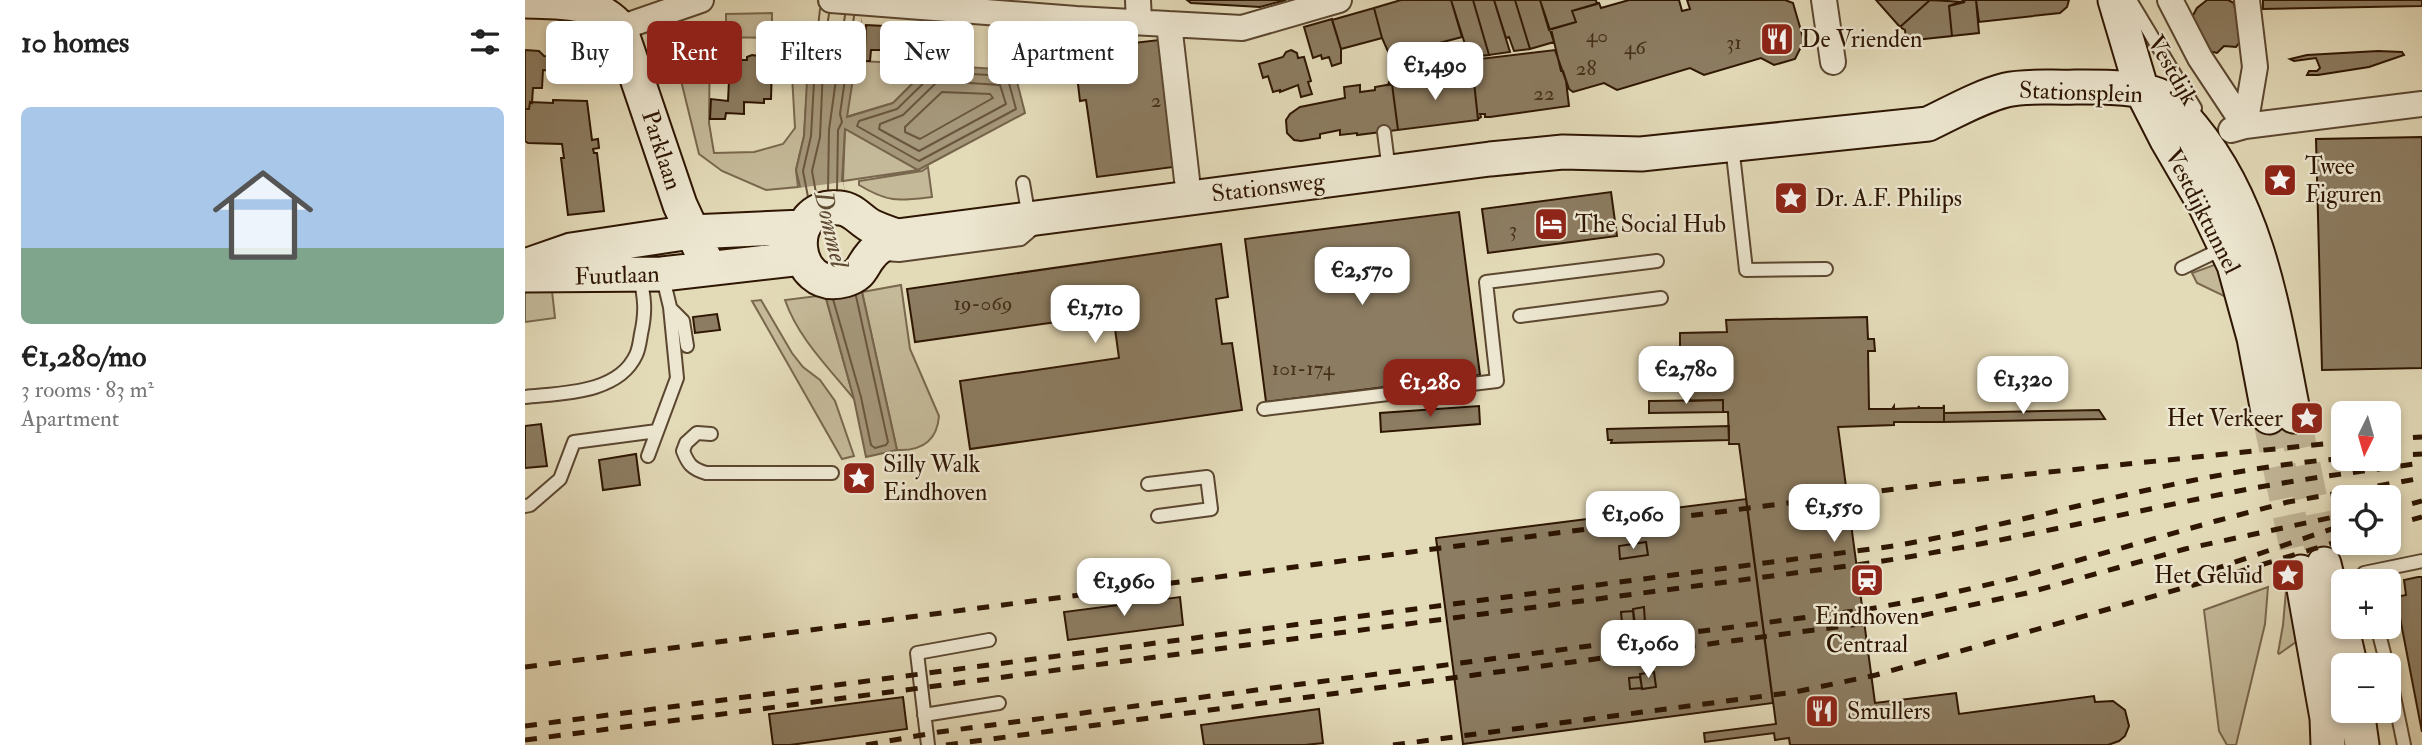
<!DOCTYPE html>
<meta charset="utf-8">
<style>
:root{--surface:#fff;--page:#f6f6f6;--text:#222;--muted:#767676;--line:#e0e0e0;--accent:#8f2418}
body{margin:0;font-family:"IM FELL Double Pica",serif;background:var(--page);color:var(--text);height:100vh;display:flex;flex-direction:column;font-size:26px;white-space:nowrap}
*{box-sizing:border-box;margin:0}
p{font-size:23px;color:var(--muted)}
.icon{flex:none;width:38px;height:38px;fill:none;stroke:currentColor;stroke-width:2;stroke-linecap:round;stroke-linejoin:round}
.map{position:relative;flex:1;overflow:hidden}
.sheet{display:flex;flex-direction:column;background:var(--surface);width:525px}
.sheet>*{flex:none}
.top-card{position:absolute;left:21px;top:21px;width:665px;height:63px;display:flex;gap:14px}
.needle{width:46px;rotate:185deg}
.buttons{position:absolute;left:1806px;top:401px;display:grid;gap:14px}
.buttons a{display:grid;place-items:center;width:70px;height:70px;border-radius:10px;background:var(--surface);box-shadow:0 4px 10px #0003;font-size:35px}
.price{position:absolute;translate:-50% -60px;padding:0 16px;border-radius:14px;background:#fff;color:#222;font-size:23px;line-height:46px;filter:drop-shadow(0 2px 4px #0008)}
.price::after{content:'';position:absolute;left:50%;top:42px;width:21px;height:16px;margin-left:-10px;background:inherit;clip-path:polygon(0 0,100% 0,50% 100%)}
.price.current{background:var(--accent);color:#fff}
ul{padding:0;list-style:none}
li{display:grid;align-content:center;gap:14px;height:371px;padding:0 21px}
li+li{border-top:2px solid var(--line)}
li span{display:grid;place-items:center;height:217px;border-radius:10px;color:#555}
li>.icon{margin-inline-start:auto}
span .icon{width:126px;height:126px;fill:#fffc;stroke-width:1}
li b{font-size:30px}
h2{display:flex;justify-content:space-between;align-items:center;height:84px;padding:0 21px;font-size:30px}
.chip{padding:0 24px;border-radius:10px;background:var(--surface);box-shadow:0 4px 10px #0003;font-size:24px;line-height:63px}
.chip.current{background:var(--accent);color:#fff}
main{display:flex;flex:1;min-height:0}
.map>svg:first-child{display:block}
.green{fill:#c4b999;stroke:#79684e;stroke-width:2}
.water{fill:#a5977a;stroke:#75634a;stroke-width:2}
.pier{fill:#e3dab8}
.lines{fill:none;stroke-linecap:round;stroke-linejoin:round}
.shore{stroke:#6a563e;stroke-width:2}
.building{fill:#8c7c61;stroke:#2e1602;stroke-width:2}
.secondary-tunnel{stroke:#bfb394;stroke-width:33;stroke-dasharray:33 17;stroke-linecap:butt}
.lane-casing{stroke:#5b4730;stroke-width:16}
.street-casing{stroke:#5b4730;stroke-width:28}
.secondary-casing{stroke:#2e1602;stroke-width:37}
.lane{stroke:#ede7d1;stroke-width:12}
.street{stroke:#ede7d1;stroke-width:24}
.secondary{stroke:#ede7d1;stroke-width:33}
.rail{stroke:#2e1602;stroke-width:5;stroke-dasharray:12 12;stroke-linecap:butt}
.labels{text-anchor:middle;stroke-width:5;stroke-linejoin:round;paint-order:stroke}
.number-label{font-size:21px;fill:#46301a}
.poi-label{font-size:24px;fill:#2e1602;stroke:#ede7d1;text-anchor:start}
.street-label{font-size:24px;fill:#2e1602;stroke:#ede7d1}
.water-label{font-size:26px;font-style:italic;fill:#5e4a32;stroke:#ede7d1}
</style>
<main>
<section class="sheet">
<h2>10 homes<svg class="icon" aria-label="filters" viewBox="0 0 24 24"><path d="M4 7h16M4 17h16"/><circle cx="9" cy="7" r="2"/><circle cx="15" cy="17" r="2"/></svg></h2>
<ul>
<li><span style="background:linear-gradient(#a9c7e8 65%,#7fa58c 0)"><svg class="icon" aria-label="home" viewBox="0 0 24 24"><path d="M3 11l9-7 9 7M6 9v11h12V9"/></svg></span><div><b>€1,280/mo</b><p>3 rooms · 83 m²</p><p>Apartment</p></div></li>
</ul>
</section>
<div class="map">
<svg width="1897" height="745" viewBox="0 0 1897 745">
<rect width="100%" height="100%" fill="#e3dab8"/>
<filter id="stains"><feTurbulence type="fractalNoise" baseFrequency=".00286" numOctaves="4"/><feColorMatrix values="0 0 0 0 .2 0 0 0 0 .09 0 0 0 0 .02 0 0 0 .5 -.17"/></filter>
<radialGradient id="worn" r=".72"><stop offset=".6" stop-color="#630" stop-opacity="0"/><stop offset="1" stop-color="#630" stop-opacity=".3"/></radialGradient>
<path class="green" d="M247,13V38L185,37L184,123L189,153L229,152L258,144L270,128L266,57L284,58L279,136L271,170L273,187L241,190L197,171L174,154L150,56L179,29L201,28V14Z
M336,27H341L337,61L406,65L368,103L321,117Z
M320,128L393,170L318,181Z
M403,167L407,197C373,201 364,203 334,185V181L397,171Z
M1692,264L1701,297L1672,283L1667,273Z
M376,285L385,349L414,416C412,442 396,451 372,450L337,292Z
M27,291L30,318L0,322V292Z
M300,295L329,399C304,368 273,338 260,300Z
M236,300L267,353L278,367L295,380L310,401L329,456L317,459L227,301Z
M1762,579L1778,637L1754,654L1753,653L1758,625Z
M1743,587L1740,624L1711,745H1702L1694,731L1679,610Z"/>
<path class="water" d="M289,0H336V27L322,117L368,103L406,65L489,70L500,113L393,170L320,129L317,181L337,292L372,450L341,457L329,399L301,298L271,170L279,136L284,44Z"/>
<path class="pier" d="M285,0H339L336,25L284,22Z
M318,182L340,289L299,295L273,188Z"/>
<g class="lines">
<path class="shore" d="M410,72L482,76L491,109L394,161L332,126L334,121L372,109Z
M413,81L475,85L481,104L394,151L354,129L355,124L378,115Z
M417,92L465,94L468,98L395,139L380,132V127Z
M312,190L313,130L317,122L315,114L329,16
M303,191L304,130L320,15
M291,193L287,171L295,137L299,46L304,14
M283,197L278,171L286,136L291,45L295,9
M308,299L336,397L346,445L350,448L361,445L363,442L331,296"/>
</g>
<path class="building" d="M662,0H761L735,7L666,3Z
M876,0H926L937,37L865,56L857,38L849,8Z
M926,0H948L964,55L944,57Z
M948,0H969L985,52L964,55Z
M969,0H990L1005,49L989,51L984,37L981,38Z
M990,0H1015L1029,42L1005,49Z
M1015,0H1071L1072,4L1047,11L1051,22L1024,30Z
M1104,0H1154L1157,11L1165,9L1162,0H1260L1268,3L1279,41L1270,59L1249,65L1236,58L1179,75L1165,68L1092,90L1079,83L1048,92L1044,89L1038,71H1036L1026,29L1051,22L1047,11L1074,3L1076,8Z
M1351,0H1405L1375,27Z
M1405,0L1440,2L1424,6L1427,36L1381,41L1380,30L1375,27Z
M1441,0H1451L1454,33L1427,36L1424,6Z
M1451,0H1544L1542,7L1535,13L1454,22Z
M1682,0H1703L1709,3L1711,13L1718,20L1717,39L1711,47L1699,46L1692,53L1683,51L1667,17L1672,8Z
M1738,0H1897V6L1738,9Z
M849,8L857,38L816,49L807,20Z
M807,19L816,49V63L807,66L804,57L797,59L796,55L788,58L779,27Z
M341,25L359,26L358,50H346L345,61H336L337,48H340Z
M634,40L656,166L572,177L561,100L555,101L549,50Z
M0,50L14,51L19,56L28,57L27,71L18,70L17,88H8L7,103L5,102L4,109H0Z
M766,50L772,53L773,58L779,57L786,81L783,82L787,94L776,97L773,85L755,92V90L748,92L743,76L738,78L734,64L758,57L761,52Z
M1030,50L1041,81L1044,106L965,117H960V114H955L956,117L953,119L949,82L952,81L946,60Z
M1853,51L1877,52L1879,55L1844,67L1793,75H1782L1784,71H1792L1795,68L1791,58L1769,61L1765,59L1782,55Z
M227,55L240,57V65H247L246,99H239V103L219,102V114L201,113L200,119H185L186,99L203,101L205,60H222V57Z
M949,74L952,81L949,82L953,120L873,130L867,84L863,85L864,82L868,80L871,84L885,82L886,85L900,84L899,77L915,75L916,86L931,84L930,76Z
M867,84L873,130L832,135V133L815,135V130L795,134V138L776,141L769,140L762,133L761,120L765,114L775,107L820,98L819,87L835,85V92L850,90V87Z
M28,100L62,101L67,140L73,139L74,148L68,149L69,153H72L79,211L43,215L36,158H39L37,144L3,143L0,141V109H4L5,102L28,103Z
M1897,137V368L1797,370L1791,139Z
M1086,192L1092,236L963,253L957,209Z
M934,212L955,375L741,402L720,239Z
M696,244L703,297L691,299L697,344L707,343L717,410L445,449L435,381L594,358L588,314L390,342L382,289Z
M192,314L195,330L170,333L168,317Z
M1342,317L1343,339H1349L1350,351H1343L1344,409H1367L1369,406V409L1393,408L1394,406V408H1418L1419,405V422H1369V425L1313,427L1350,703L1431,693L1434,714L1569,696L1570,702L1588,701L1600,710L1604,726L1600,736L1594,741L1583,745H1265L1264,738L1250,740L1249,733L1180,742L1179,733L1251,724L1214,444H1204L1203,412H1198V400L1165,401V394H1158V360H1165V354H1155V333L1202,332L1201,320Z
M1198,400V412L1124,413V401Z
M954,406L955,424L856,432L855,413Z
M1574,410L1580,419L1419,422V413Z
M16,424L22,466L0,468V426Z
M1204,426V440L1086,443L1087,440H1083L1082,429Z
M111,454L115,485L78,490L74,460Z
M1221,499L1248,703L938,744L911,538Z
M1121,542L1123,555L1095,559L1094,546Z
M1893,577H1897V732L1871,597L1881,595L1879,580Z
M655,597L658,625L543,640L539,612Z
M1119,607L1120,623L1110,624L1108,609Z
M1108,611L1109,622L1097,623L1096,612Z
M1129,672L1131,687L1117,689L1115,674Z
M1115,677L1117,688L1105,689L1104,678Z
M378,697L382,729L265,745H248L244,714Z
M794,709L798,743L780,745H679L676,725Z"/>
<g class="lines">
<path class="secondary-tunnel" d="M1769,416L1799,564
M1744,417L1776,572"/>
<g class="lane-casing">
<path id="lane" d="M1605,0L1670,108
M859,132L864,171
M1207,145L1221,270L1301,269
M498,183L504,218
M359,254L374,255L496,239L510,227
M1657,268L1701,247
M145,308L158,321L162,346
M995,316L1136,298
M0,397C36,393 93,394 111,355C114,349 115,340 116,334C121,312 120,297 114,275
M739,409L972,381L961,282L1132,261
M186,434L172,433L161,443L158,451C163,464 167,469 181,473H307
M123,456L152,378L145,307L137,274
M623,484L682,477L686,509L633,516
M0,506L5,505L35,479L49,442L132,431
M1841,581L1839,573L1897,561
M1852,626L1862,665
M1864,672L1879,745
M399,715L474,703
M403,745L392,653L464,640"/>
</g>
<g class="street-casing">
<path id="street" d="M306,0L551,19L717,28L814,0
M613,0L614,22
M1299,0L1308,62
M1645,0L1675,58L1720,126
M644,24L662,180
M95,28L176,0
M1720,126L1730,67L1722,0
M1706,130L1720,126L1897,104"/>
</g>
<g class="secondary-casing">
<path id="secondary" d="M1590,0L1617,91L1642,140L1681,207L1709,265L1729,338L1744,417
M0,1C37,2 71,0 95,28L155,205L184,268
M372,236C363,241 352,247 346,255C336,266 338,275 320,280C266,295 257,202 315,208C328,209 335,220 346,226C354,230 363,233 372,236L965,159L1038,152L1116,154L1403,124C1428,112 1454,97 1481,90C1502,85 1528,88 1550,87C1575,87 1617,86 1639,98C1651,105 1659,118 1668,128C1735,209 1749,316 1769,416
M0,266L46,250L166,232L278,227
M0,275L137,274L277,258
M1799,564C1807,598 1819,631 1825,665
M1776,572L1802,718L1803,745
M1832,710L1837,745"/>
</g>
<use href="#lane" class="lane"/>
<use href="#street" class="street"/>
<use href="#secondary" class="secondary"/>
<path class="rail" d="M1864,439L1897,437
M1864,456L1897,454
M1864,510L1897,501
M1864,526L1897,517
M1687,570L1818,525
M0,667L1417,483L1818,442
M0,726L1369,546C1522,519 1669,469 1824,458
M0,740L1338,564C1461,546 1581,517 1703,493C1767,480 1832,472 1897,463
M341,745L414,732L1344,609L1414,596L1495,577L1691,521L1763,502L1897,478
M421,745L1395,616L1502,593L1660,549L1818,515
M868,745L1270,692L1351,675L1693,578L1818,540"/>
</g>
<defs>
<g id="restaurant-square" transform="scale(1.75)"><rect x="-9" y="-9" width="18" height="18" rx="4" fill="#8f2418" stroke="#ede7d1"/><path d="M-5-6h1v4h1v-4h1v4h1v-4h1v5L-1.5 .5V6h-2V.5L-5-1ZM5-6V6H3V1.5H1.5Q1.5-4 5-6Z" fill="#fff"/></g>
<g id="sight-square" transform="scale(1.75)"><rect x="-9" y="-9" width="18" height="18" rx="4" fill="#8f2418" stroke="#ede7d1"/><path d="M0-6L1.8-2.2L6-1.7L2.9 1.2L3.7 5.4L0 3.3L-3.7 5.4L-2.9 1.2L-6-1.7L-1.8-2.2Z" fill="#fff"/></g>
<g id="hotel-square" transform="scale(1.75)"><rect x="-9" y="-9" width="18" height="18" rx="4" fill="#8f2418" stroke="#ede7d1"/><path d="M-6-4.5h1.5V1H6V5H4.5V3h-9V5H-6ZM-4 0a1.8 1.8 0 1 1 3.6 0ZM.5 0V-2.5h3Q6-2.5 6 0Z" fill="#fff"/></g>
<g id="station-square" transform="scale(1.75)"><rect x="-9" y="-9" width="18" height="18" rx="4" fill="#8f2418" stroke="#ede7d1"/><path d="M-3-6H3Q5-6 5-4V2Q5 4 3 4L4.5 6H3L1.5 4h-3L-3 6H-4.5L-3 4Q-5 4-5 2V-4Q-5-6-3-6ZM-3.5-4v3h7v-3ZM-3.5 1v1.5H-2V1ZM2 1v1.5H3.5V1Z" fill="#fff"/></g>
</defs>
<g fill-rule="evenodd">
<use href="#restaurant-square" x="1252" y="39"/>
<use href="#sight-square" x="1755" y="180"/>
<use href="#sight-square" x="1266" y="198"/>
<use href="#hotel-square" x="1026" y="224"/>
<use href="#sight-square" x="1782" y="418"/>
<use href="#sight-square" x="334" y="478"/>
<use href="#sight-square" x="1763" y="575"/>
<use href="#station-square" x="1342" y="580"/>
<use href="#restaurant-square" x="1297" y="711"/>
</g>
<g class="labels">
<g class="number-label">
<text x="1072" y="42">40</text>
<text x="1209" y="49">31</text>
<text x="1110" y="54">46</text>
<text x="1061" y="75">28</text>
<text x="1019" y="100">22</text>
<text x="631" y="107">2</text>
<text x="988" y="236">3</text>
<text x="458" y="310">19-069</text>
<text x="778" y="375">101-174</text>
</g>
<g class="poi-label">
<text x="1276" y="47">De Vrienden</text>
<text x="1780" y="174">Twee<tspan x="1780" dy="28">Figuren</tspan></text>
<text x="1290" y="206">Dr. A.F. Philips</text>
<text x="1050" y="232">The Social Hub</text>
<text x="1758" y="426" text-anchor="end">Het Verkeer</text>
<text x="358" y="472">Silly Walk<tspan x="358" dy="28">Eindhoven</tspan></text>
<text x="1738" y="583" text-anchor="end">Het Geluid</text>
<text x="1342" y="624" text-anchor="middle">Eindhoven<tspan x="1342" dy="28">Centraal</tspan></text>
<text x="1322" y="719">Smullers</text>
</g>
<g class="street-label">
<text transform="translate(1648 70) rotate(60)" y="8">Vestdijk</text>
<text transform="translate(1556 92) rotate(2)" y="8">Stationsplein</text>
<text transform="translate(137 150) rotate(72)" y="8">Parklaan</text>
<text transform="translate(743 187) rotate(-7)" y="8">Stationsweg</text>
<text transform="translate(1678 211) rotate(63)" y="8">Vestdijktunnel</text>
<text transform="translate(92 275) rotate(-2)" y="8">Fuutlaan</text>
</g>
<g class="water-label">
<text transform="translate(307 229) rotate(77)" y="9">Dommel</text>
</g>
</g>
<rect width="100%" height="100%" filter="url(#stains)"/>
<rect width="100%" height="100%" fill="url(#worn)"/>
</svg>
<div class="buttons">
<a><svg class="needle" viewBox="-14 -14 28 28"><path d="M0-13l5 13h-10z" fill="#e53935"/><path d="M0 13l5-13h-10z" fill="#767676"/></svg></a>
<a><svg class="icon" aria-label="locate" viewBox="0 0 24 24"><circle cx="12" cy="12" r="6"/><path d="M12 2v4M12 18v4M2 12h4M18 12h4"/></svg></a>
<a>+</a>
<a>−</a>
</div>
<b class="price" style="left:910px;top:102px">€1,490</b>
<b class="price" style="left:837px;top:307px">€2,570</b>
<b class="price" style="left:570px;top:345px">€1,710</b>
<b class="price" style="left:1161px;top:406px">€2,780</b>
<b class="price" style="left:1498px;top:416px">€1,320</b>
<b class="price current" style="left:905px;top:419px">€1,280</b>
<b class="price" style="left:1309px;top:544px">€1,550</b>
<b class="price" style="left:1108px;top:551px">€1,060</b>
<b class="price" style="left:599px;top:618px">€1,960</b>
<b class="price" style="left:1123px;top:680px">€1,060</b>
<div class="top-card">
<a class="chip">Buy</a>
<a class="chip current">Rent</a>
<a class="chip">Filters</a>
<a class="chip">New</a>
<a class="chip">Apartment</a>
</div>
</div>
</main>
